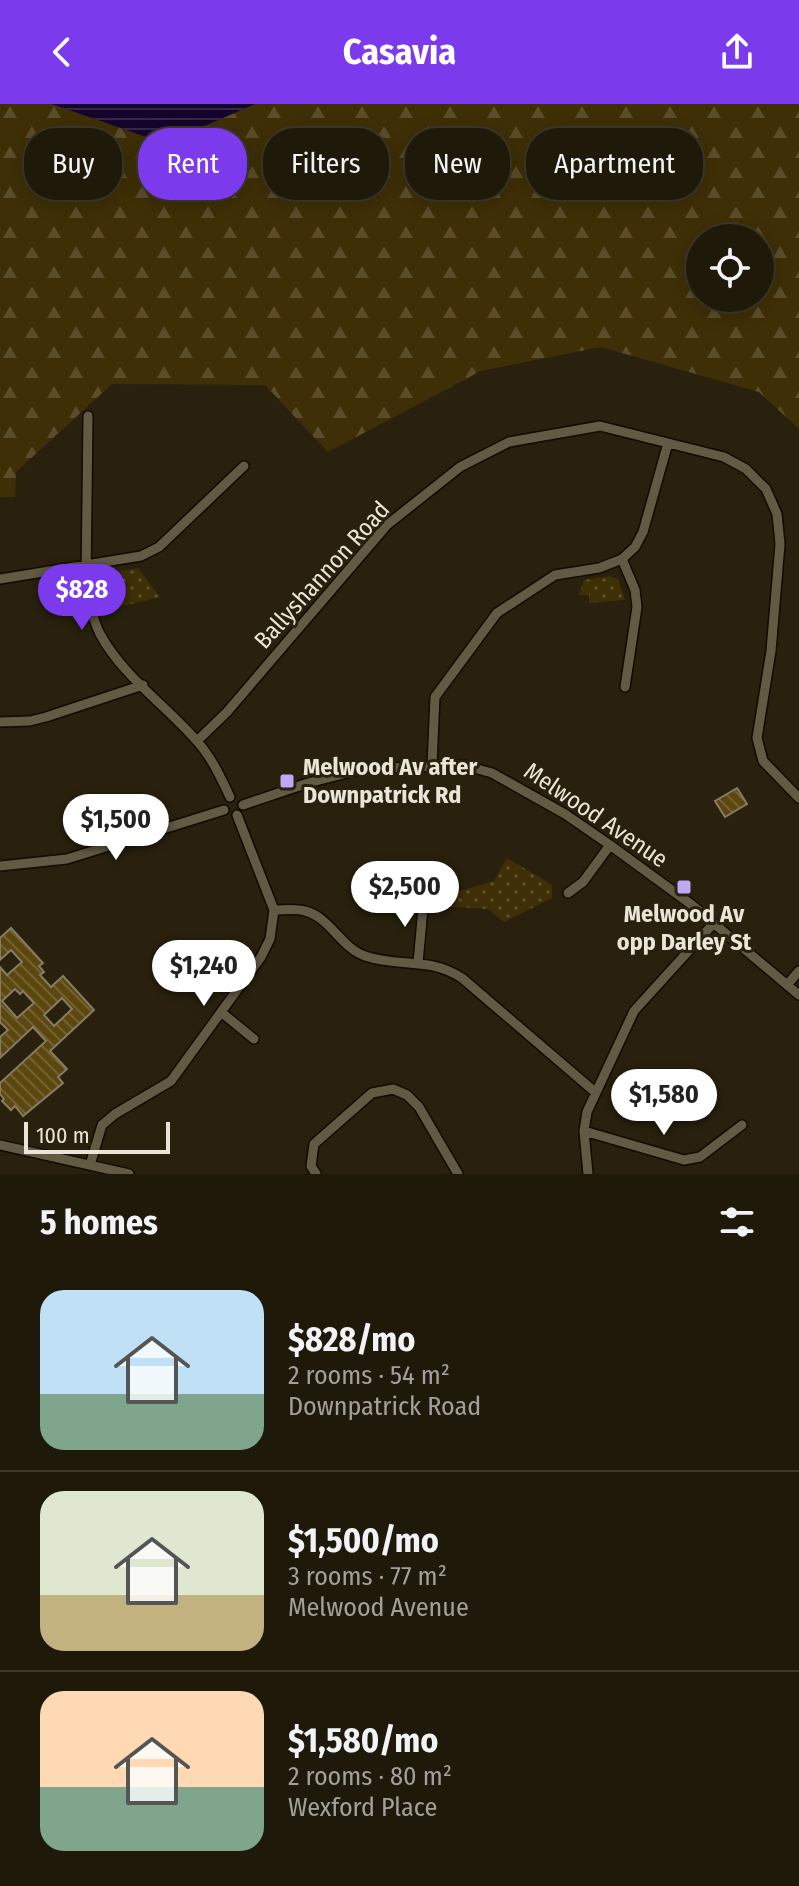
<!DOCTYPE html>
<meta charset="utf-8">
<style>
:root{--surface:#1f190a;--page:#2c2618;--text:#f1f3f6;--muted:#a1a09c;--line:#3c382b;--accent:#7c3aed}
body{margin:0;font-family:"Fira Sans Condensed",sans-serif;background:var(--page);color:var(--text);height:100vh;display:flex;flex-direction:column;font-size:30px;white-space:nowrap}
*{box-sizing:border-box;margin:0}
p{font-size:26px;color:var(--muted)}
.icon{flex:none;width:44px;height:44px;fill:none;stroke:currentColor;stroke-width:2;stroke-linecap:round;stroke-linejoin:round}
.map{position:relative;height:1070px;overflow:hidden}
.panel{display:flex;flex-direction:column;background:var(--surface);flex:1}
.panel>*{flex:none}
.hud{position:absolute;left:24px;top:24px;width:752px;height:72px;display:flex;gap:16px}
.tools{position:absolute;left:686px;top:120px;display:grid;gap:16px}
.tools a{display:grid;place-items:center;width:88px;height:88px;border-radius:50%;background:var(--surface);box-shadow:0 4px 20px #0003,0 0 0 2px var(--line);font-size:40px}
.scale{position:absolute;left:24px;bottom:20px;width:146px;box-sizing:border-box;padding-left:8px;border:4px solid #eae5d8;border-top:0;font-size:22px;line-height:28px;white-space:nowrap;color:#eae5d8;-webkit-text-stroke:6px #29210d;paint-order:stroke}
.price{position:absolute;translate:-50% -68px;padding:0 18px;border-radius:28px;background:#fff;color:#222;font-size:26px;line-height:52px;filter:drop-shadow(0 2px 4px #0008)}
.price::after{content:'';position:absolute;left:50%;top:48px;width:24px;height:18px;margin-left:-12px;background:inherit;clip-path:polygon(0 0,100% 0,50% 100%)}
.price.active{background:var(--accent);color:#fff}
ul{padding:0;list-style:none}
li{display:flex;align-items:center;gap:24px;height:200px;padding:0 40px}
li+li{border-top:2px solid var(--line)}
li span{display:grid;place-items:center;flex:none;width:224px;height:160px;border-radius:24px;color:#555}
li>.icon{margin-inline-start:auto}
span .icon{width:96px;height:96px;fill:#fffc;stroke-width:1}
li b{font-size:34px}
h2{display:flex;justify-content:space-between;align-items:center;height:96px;padding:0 40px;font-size:34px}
.pill{padding:0 28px;border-radius:32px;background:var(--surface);box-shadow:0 4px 20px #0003,0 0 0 2px var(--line);font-size:28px;line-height:72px}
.pill.active{background:var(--accent);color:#fff}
header{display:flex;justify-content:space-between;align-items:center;height:104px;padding:0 40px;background:var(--accent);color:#fff;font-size:36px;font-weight:700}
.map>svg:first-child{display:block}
.forest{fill:url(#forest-firs);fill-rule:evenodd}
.park{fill:url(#park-dots)}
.water{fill:url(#water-rules)}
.building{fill:url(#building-back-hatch);stroke:#857c66;stroke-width:2;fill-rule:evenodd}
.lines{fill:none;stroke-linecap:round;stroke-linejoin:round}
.minor-casing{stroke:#110a00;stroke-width:12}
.minor{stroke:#635a44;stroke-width:9}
.poi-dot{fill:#bfa8f4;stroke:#29210d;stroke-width:3}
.labels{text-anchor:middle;stroke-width:6;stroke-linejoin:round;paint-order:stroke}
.street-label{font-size:24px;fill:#eae5d8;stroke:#29210d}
.poi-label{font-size:24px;font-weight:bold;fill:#eae5d8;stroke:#29210d;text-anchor:start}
</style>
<header><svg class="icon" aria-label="back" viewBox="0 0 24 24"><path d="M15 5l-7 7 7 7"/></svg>Casavia<svg class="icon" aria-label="share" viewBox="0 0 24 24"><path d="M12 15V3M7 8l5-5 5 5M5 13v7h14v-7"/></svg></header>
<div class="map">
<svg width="799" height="1070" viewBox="0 0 799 1070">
<defs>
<pattern id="forest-firs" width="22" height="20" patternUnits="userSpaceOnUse" patternTransform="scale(2)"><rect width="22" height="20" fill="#3e2f06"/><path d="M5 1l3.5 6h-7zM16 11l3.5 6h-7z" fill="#5a4d2a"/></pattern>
<pattern id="park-dots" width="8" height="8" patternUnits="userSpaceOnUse" patternTransform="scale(2)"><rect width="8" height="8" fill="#3e2f06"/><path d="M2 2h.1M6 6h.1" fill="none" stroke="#5a4d2a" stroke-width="1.8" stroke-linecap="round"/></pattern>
<pattern id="water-rules" width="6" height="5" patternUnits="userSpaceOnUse" patternTransform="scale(2)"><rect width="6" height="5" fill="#15042b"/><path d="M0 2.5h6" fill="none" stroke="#372849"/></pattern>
<pattern id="building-back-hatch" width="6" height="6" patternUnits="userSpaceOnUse" patternTransform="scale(2)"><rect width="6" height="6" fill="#5c470f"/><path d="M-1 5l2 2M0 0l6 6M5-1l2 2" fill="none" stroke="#746131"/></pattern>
</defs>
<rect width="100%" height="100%" fill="#29210d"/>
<path class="forest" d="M0,0H52L178,44L195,26L255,0H799V325L759,288L601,243L481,267L328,348L265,281L112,280L16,368L15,393H0ZM700,134H760V194H700Z"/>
<path class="park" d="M138,464L160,493L107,506L100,477L106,469Z
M609,472L618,475L625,496L589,499V491H579L584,476Z
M507,754L552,781V794L504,818L488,805L439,802L442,792L494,777Z"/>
<path class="water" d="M52,0H255L195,26L189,42L178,44Z"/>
<path class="building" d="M737,684L747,700L725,713L715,697Z
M11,824L43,859L39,862L44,868L40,871L51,883L63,872L94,906L50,947L67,965L58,973L63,979L23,1012L15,1002L11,1006L2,997L4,995L0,990V979L46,937L33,923L0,954V933L8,926L0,918V863L7,871L22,858L11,846L0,856V834ZM15,885L20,890L23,887L34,899L17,914L2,897ZM62,894L72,905L54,922L44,911Z"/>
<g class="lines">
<g class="minor-casing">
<path id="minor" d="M88,312L86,477C89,495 92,514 100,530C122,571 165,601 195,635C211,652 220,672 230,693
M622,455L635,486L637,503L625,583
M0,475L141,452L159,443L244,362
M0,618L30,617L46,613L143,581
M197,637L227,608L387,421L460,363L509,338L600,322L724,353L746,365L766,385L777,410L780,440L771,547L757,634L763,657L799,694
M432,661L435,593L497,509L555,471L599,464L622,455L635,443L643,428L668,339
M243,701L308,679L363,665L463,661L492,669L565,710L610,741L692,801L799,891
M0,762L67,755L224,706
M568,789L583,778L610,741
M274,806C284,806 296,804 305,807C330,813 341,844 365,852C400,864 427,852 462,874L595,988
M418,859L424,793
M787,881L799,867
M221,908L254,935
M584,1027L684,1056L700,1053L742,1021
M0,1041L129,1070
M90,1061L102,1021L115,1010L171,977L261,853L270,835L274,806L237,711
M316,1070L311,1062L314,1040L372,989L393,985L407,991L419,1003L458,1070
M588,1070L584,1027L587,1008L634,907L713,820"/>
</g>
<use href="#minor" class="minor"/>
</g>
<g class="poi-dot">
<rect x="279" y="669" width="16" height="16" rx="4"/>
<rect x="676" y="775" width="16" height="16" rx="4"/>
</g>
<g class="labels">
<g class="street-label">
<text transform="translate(322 471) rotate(-48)" y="8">Ballyshannon Road</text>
<text transform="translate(596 711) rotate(34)" y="8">Melwood Avenue</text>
</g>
<g class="poi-label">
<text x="303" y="671">Melwood Av after<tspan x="303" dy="28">Downpatrick Rd</tspan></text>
<text x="684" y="818" text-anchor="middle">Melwood Av<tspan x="684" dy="28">opp Darley St</tspan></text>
</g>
</g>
</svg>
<div class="tools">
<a><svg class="icon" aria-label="locate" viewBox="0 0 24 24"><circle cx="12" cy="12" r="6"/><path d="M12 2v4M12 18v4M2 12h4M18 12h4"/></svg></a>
</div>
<div class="scale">100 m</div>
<b class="price active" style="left:82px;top:528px">$828</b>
<b class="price" style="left:116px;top:758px">$1,500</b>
<b class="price" style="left:405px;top:825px">$2,500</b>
<b class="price" style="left:204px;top:904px">$1,240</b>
<b class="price" style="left:664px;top:1033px">$1,580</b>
<div class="hud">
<a class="pill">Buy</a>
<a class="pill active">Rent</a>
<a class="pill">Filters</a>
<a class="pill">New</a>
<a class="pill">Apartment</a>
</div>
</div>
<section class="panel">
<h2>5 homes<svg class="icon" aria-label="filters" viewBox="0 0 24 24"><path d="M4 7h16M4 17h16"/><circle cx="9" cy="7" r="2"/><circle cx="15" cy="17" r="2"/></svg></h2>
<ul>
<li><span style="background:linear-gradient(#bfe0f5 65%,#7fa58c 0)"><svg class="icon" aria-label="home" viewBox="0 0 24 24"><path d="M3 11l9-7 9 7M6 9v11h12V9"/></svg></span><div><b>$828/mo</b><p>2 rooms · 54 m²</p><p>Downpatrick Road</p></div></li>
<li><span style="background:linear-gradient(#dfe7d0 65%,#c2b280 0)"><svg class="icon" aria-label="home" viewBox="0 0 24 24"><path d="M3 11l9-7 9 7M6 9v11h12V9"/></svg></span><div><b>$1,500/mo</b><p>3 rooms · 77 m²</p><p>Melwood Avenue</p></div></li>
<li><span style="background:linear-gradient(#ffd9b3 60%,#7fa58c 0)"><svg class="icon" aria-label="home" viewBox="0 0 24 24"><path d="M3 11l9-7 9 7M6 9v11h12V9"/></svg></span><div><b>$1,580/mo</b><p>2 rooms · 80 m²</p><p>Wexford Place</p></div></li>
</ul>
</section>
